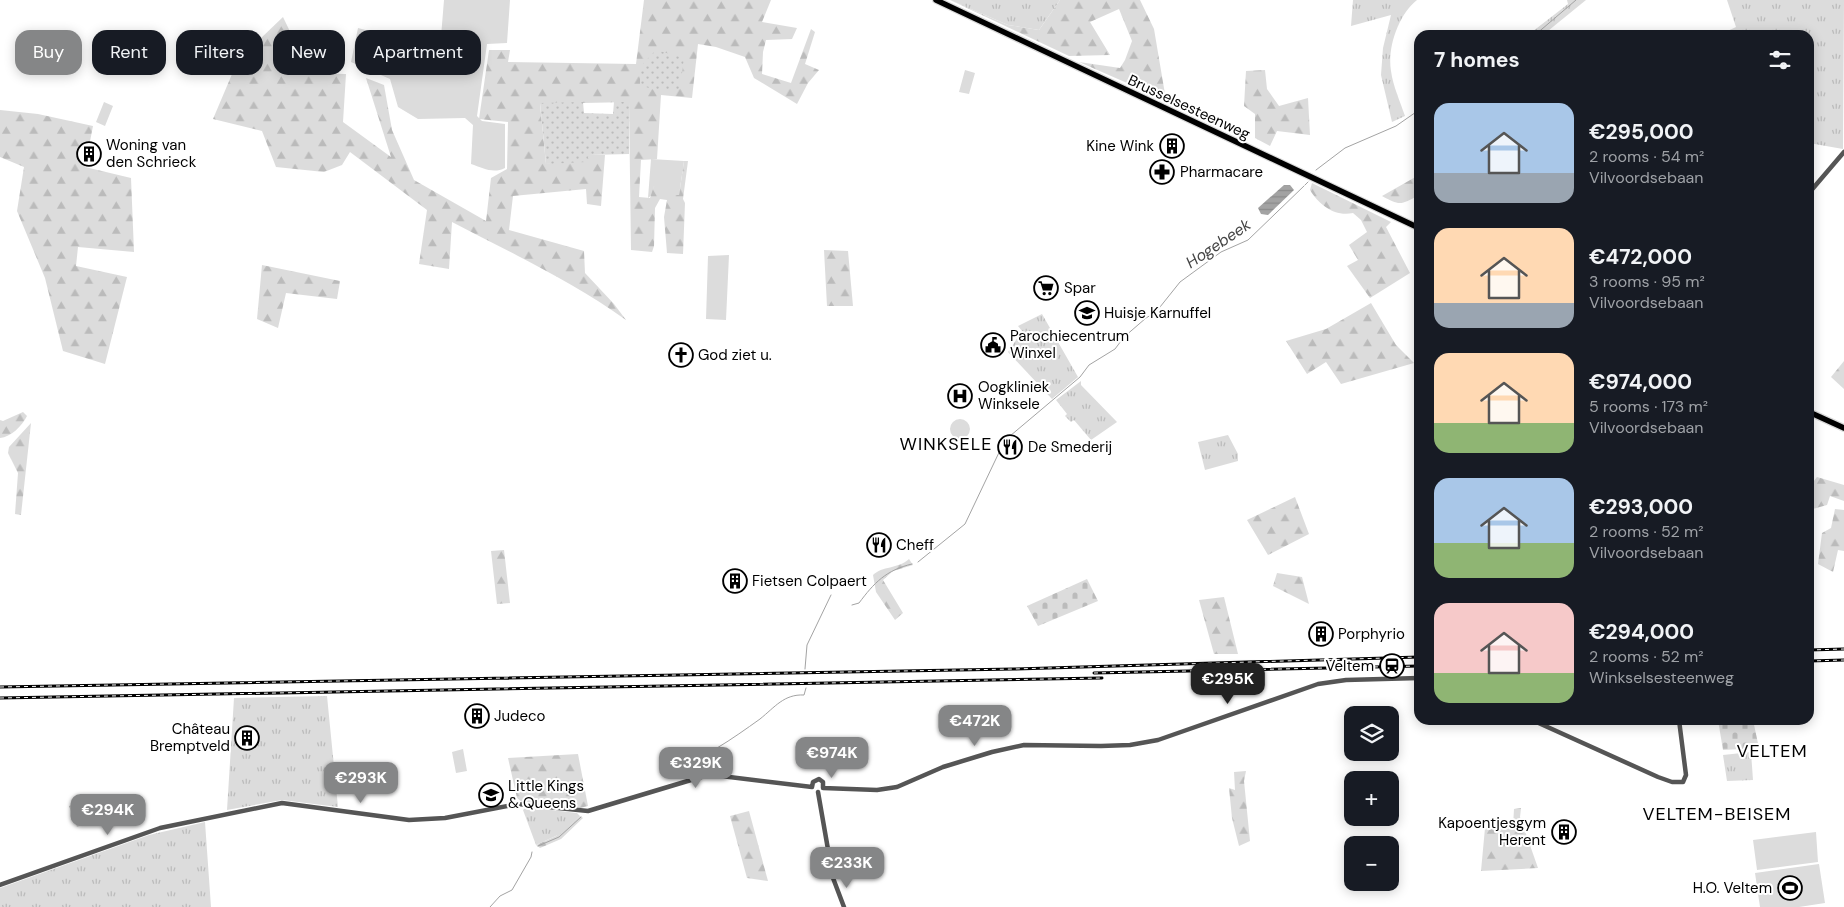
<!DOCTYPE html>
<meta charset="utf-8">
<style>
:root{--surface:#171b24;--page:#242831;--text:#f1f3f6;--muted:#9ea1a6;--accent:#858687}
body{margin:0;font-family:"DM Sans",sans-serif;background:var(--page);color:var(--text);height:100vh;display:flex;flex-direction:column;font-size:19px;white-space:nowrap}
*{box-sizing:border-box;margin:0}
p{font-size:16px;color:var(--muted)}
.icon{flex:none;width:28px;height:28px;fill:none;stroke:currentColor;stroke-width:2;stroke-linecap:round;stroke-linejoin:round}
.map{position:relative;flex:1;overflow:hidden}
.sheet{position:absolute;left:1414px;top:30px;width:400px;height:695px;display:flex;flex-direction:column;background:var(--surface);border-radius:15px;box-shadow:0 2px 12px #0003}
.sheet>*{flex:none}
.guide{position:absolute;left:15px;top:30px;width:475px;height:45px;display:flex;gap:10px}
.tools{position:absolute;left:1344px;top:706px;display:grid;gap:10px}
.tools a{display:grid;place-items:center;width:55px;height:55px;border-radius:10px;background:var(--surface);box-shadow:0 2px 12px #0003;font-size:25px}
.price{position:absolute;translate:-50% -42px;padding:0 11px;border-radius:10px;background:var(--accent);color:#fff;font-size:16px;line-height:32px;filter:drop-shadow(0 1px 2px #0008)}
.price::after{content:'';position:absolute;left:50%;top:30px;width:15px;height:11px;margin-left:-8px;background:inherit;clip-path:polygon(0 0,100% 0,50% 100%)}
.price.active{background:#222;color:#fff}
ul{padding:0;list-style:none}
li{display:flex;align-items:center;gap:15px;height:125px;padding:0 20px}
li span{display:grid;place-items:center;flex:none;width:140px;height:100px;border-radius:15px;color:#555}
li>.icon{margin-inline-start:auto}
span .icon{width:60px;height:60px;fill:#fffc;stroke-width:1}
li b{font-size:21px}
h2{display:flex;justify-content:space-between;align-items:center;height:60px;padding:0 20px;font-size:21px}
.chip{padding:0 18px;border-radius:15px;background:var(--surface);box-shadow:0 2px 12px #0003;font-size:18px;line-height:45px}
.chip.active{background:var(--accent);color:#fff}
.map>svg:first-child{display:block}
.grass{fill:#dcdcdc}
.forest{fill:url(#forest-firs)}
.cemetery{fill:url(#cemetery-stones)}
.park{fill:url(#park-tufts)}
.garden{fill:url(#garden-dots)}
.water{fill:url(#water-rules)}
.lines{fill:none;stroke-linecap:round;stroke-linejoin:round}
.stream{stroke:#a3a3a3;stroke-width:1}
.primary-casing{stroke:#dbdbdb;stroke-width:8}
.tertiary{stroke:#555;stroke-width:4.5}
.primary{stroke:#000;stroke-width:5.5}
.rail-casing{stroke:#000;stroke-width:3}
.rail{stroke:#fff;stroke-width:1;stroke-dasharray:4;stroke-linecap:butt}
.labels{text-anchor:middle;stroke-width:4;stroke-linejoin:round;paint-order:stroke}
.street-label{font-size:15px;fill:#000;stroke:#fff}
.poi-label{font-size:15px;fill:#000;stroke:#fff;text-anchor:start}
.water-label{font-size:16px;font-style:italic;fill:#444;stroke:#fff}
.quarter-label{font-size:18px;letter-spacing:1px;fill:#000;stroke:#fff}
</style>
<div class="map">
<svg width="1844" height="907" viewBox="0 0 1844 907">
<defs>
<pattern id="forest-firs" width="22" height="20" patternUnits="userSpaceOnUse" patternTransform="scale(1.25)"><rect width="22" height="20" fill="#dcdcdc"/><path d="M5 1l3.5 6h-7zM16 11l3.5 6h-7z" fill="#bbb"/></pattern>
<pattern id="cemetery-stones" width="16" height="16" patternUnits="userSpaceOnUse" patternTransform="scale(1.25)"><rect width="16" height="16" fill="#dcdcdc"/><path d="M2 7V4a2 2 0 0 1 4 0v3zM10 15v-3a2 2 0 0 1 4 0v3z" fill="#bbb"/></pattern>
<pattern id="park-tufts" width="24" height="20" patternUnits="userSpaceOnUse" patternTransform="scale(1.25)"><rect width="24" height="20" fill="#dcdcdc"/><path d="M3 7l-1-3M5 7V3M7 7l1-3M15 17l-1-3M17 17v-4M19 17l1-3" fill="none" stroke="#bbb"/></pattern>
<pattern id="garden-dots" width="8" height="8" patternUnits="userSpaceOnUse" patternTransform="scale(1.25)"><rect width="8" height="8" fill="#dcdcdc"/><path d="M2 2h.1M6 6h.1" fill="none" stroke="#bbb" stroke-width="1.8" stroke-linecap="round"/></pattern>
<pattern id="water-rules" width="6" height="5" patternUnits="userSpaceOnUse" patternTransform="scale(1.25)"><rect width="6" height="5" fill="#a3a3a3"/><path d="M0 2.5h6" fill="none" stroke="#8b8b8b"/></pattern>
</defs>
<rect width="100%" height="100%" fill="#fff"/>
<path class="grass" d="M444,0H510L507,43L487,44L477,116L482,121L505,124V168C493,174 483,168 471,164L473,125L465,118L418,119L398,107L390,79L351,62L358,28L400,39V49H440Z
M965,70L975,73L969,94L959,92Z
M104,102L113,106L105,126L96,122Z
M651,159L684,161L679,195H664L654,186L653,194L648,198Z
M729,255L726,320L706,319L708,256Z
M950 429a10 10 0 1 1 20 0a10 10 0 1 1-20 0Z
M463,749L467,771L456,773L452,752Z
M1816,832L1818,862L1757,870L1753,840Z
M1819,864L1825,903L1799,907H1760L1755,873Z"/>
<path class="forest" d="M644,0H771L762,22L797,28L792,39L766,40L763,52L762,74L791,83L811,29L815,32L805,64L819,70L808,83L797,104L754,78L745,57L716,47L698,44L692,98L661,95L657,159L641,160L639,197L650,198L654,186L664,187V195H679L684,161H688L683,199L685,203L683,254L667,253L664,217L667,200L660,199L655,208L654,246L652,252L631,250L629,102L540,104L546,164L588,155H605L601,206L587,204L586,189L513,196L509,230L584,251L585,273L614,304L626,320C572,281 511,253 452,222L449,269L419,264L427,210L350,152L342,165L324,172L276,167L262,131L213,119L238,60L283,17L310,73L346,74L343,122L391,157L366,78L384,85L392,130L414,180L486,221L491,178L507,169L508,122L479,119L489,50H510L508,62L636,64Z
M950,0L1008,25L1039,30L1060,0H1140L1154,29L1166,100L1079,62L1120,68L1125,60L1132,41L1119,9L1090,22L1110,55L1069,56Z
M1265,70L1267,89L1279,106L1308,98L1310,135L1277,131L1270,146L1255,138V114L1244,106L1246,71Z
M0,110L38,114L93,126L85,167L131,178L134,252L78,247L76,266L127,277L105,364L63,351L45,278L17,211L24,167L0,157Z
M1419,175V195C1401,205 1400,206 1382,196Z
M1312,183L1391,222L1386,227L1410,273L1370,298L1347,266L1358,260L1349,245L1367,232L1361,220L1353,213C1335,217 1319,205 1310,190Z
M824,250L848,251L853,306H827Z
M262,265L340,281L337,299L286,293L278,328L257,319Z
M1371,303L1396,345L1414,363L1341,384L1326,362L1307,374L1286,341L1326,329Z
M1844,361V389L1831,377Z
M23,412L27,416C22,426 11,437 0,438V420L3,421Z
M31,423L21,515L15,514L18,473L8,453L9,447Z
M1817,477L1844,485V501L1830,496L1827,505L1809,510L1810,486Z
M1295,497L1309,534L1268,555L1247,520Z
M1835,509L1844,510V551L1838,550L1833,572L1818,564L1822,533L1831,528Z
M504,550L510,603L497,604L491,551Z
M909,559L913,565L893,571L883,580L903,613L895,620L876,592L873,575C882,566 898,569 909,559Z
M1277,573L1302,577L1309,604L1273,586Z
M1224,597L1238,654H1214L1199,600Z
M578,754L588,806L580,808L523,803L517,798L508,758Z
M1246,771L1244,781L1250,841L1239,846L1232,818L1229,788L1235,790L1234,772Z
M1521,808L1520,817L1538,868L1481,871L1485,828L1513,826L1514,809Z
M749,811L768,881L747,878L730,816Z
M580,816L583,818L561,839L540,848L536,845L556,836Z"/>
<path class="cemetery" d="M1087,579L1098,601L1038,626L1027,606Z
M1718,720H1753L1759,748L1723,750Z"/>
<path class="park" d="M950,0H1060L1039,30L1008,25Z
M1353,0H1417C1399,14 1387,47 1391,71C1393,86 1400,101 1405,116L1392,122L1381,75L1383,48L1391,15L1351,26Z
M1567,0H1586L1543,35H1528L1568,4Z
M1727,0H1844L1843,149L1809,143V35H1719L1736,27Z
M1042,314L1078,377L1052,399L1008,352L1022,331L1018,326Z
M1081,381V385L1117,422L1091,440L1074,420L1071,422L1065,416L1067,414L1056,400Z
M1228,435L1238,454V461L1205,470L1198,442Z
M327,696L338,807L282,800L227,810L234,698Z
M1751,752L1753,780L1727,781L1723,755Z
M100,795L108,816L77,827L69,806Z
M526,807L577,813L580,816L560,834L536,845L523,810Z
M205,822L211,907H0V888L149,835Z"/>
<path class="garden" d="M656,50L684,58L680,89L658,91L640,85V67Z
M583,102L584,113L613,114L614,102H629V154L589,155L586,162L546,164L540,103Z"/>
<path class="water" d="M1284,185H1290L1294,190L1268,215L1261,214L1258,208Z"/>
<g class="lines">
<path class="stream" d="M1535,35L1576,0
M1316,170L1345,148L1396,126L1419,110
M1305,185L1308,182
M1010,436L1080,377L1089,365L1115,349L1124,337L1146,318L1156,312L1180,282L1221,252L1248,240L1304,186
M918,562L965,524L1004,442
M852,605L859,603C874,583 886,570 912,564
M805,669L807,645L831,595
M717,766V748C732,739 746,729 760,719C775,707 784,694 804,695L806,688
M538,846L559,837L581,817
M490,907L500,896L512,890L531,857L532,852"/>
<g class="primary-casing">
<path id="primary" d="M936,0L1419,228
M1809,412L1844,428"/>
</g>
<path class="tertiary" d="M1809,193L1844,152
M1532,720L1658,777L1672,782H1683L1686,775L1679,720
M812,787L813,782L819,779L823,782V788
M823,788L877,790L897,787L943,767L992,752L1024,745L1101,746L1130,745L1158,740L1318,684L1346,680L1419,678
M818,792L833,878L844,907
M0,885L160,828L282,803L409,820L445,818L518,804L588,811L701,777L713,775L812,787"/>
<use href="#primary" class="primary"/>
<g class="rail-casing">
<path id="rail" d="M1809,650L1844,649
M1809,661L1844,660
M1094,673L1419,666
M0,687L1014,669L1419,657
M0,698L1102,678"/>
</g>
<use href="#rail" class="rail"/>
</g>
<defs>
<g id="building-ring" transform="scale(1.25)"><circle r="9.5" fill="#fff" stroke="#000" stroke-width="1.5"/><path d="M-4-6H4V6H1V3H-1V6H-4ZM-2.5-4.3h1.7v1.8h-1.7ZM.8-4.3h1.7v1.8H.8ZM-2.5-1h1.7V.8h-1.7ZM.8-1h1.7V.8H.8Z" fill="#000"/></g>
<g id="pharmacy-ring" transform="scale(1.25)"><circle r="9.5" fill="#fff" stroke="#000" stroke-width="1.5"/><path d="M-2-6h4v4h4v4h-4v4h-4v-4h-4v-4h4Z" fill="#000"/></g>
<g id="supermarket-ring" transform="scale(1.25)"><circle r="9.5" fill="#fff" stroke="#000" stroke-width="1.5"/><path d="M-6-5.5h2.5l.6 2H6L4.5 2H-2.5L-4.4-4H-6ZM-1.5 3.2a1.3 1.3 0 1 0 .1 0ZM3 3.2a1.3 1.3 0 1 0 .1 0Z" fill="#000"/></g>
<g id="school-ring" transform="scale(1.25)"><circle r="9.5" fill="#fff" stroke="#000" stroke-width="1.5"/><path d="M0-5L7-2L0 1L-7-2ZM-4 1L0 2.5L4 1V4Q0 6-4 4Z" fill="#000"/></g>
<g id="civic-ring" transform="scale(1.25)"><circle r="9.5" fill="#fff" stroke="#000" stroke-width="1.5"/><path d="M-.6-6.5H3V-4.5H.6V-3L4-1V1h2V6H-6V1h2V-1L-.6-3ZM-1.2 2.5V6h2.4V2.5Z" fill="#000"/></g>
<g id="church-ring" transform="scale(1.25)"><circle r="9.5" fill="#fff" stroke="#000" stroke-width="1.5"/><path d="M-1.2-6h2.4v3.5h3.3v2.4h-3.3V6h-2.4V-.1h-3.3v-2.4h3.3Z" fill="#000"/></g>
<g id="hospital-ring" transform="scale(1.25)"><circle r="9.5" fill="#fff" stroke="#000" stroke-width="1.5"/><path d="M-5-5h3v3.5h4V-5h3V5h-3V1.5h-4V5h-3Z" fill="#000"/></g>
<g id="restaurant-ring" transform="scale(1.25)"><circle r="9.5" fill="#fff" stroke="#000" stroke-width="1.5"/><path d="M-5-6h1v4h1v-4h1v4h1v-4h1v5L-1.5 .5V6h-2V.5L-5-1ZM5-6V6H3V1.5H1.5Q1.5-4 5-6Z" fill="#000"/></g>
<g id="station-ring" transform="scale(1.25)"><circle r="9.5" fill="#fff" stroke="#000" stroke-width="1.5"/><path d="M-3-6H3Q5-6 5-4V2Q5 4 3 4L4.5 6H3L1.5 4h-3L-3 6H-4.5L-3 4Q-5 4-5 2V-4Q-5-6-3-6ZM-3.5-4v3h7v-3ZM-3.5 1v1.5H-2V1ZM2 1v1.5H3.5V1Z" fill="#000"/></g>
<g id="stadium-ring" transform="scale(1.25)"><circle r="9.5" fill="#fff" stroke="#000" stroke-width="1.5"/><path d="M0-5a6.5 5 0 1 0 0 10a6.5 5 0 1 0 0-10ZM-3.5-1.8h7v3.6h-7Z" fill="#000"/></g>
</defs>
<g fill-rule="evenodd">
<use href="#building-ring" x="1172" y="146"/>
<use href="#building-ring" x="89" y="154"/>
<use href="#pharmacy-ring" x="1162" y="172"/>
<use href="#supermarket-ring" x="1046" y="288"/>
<use href="#school-ring" x="1087" y="313"/>
<use href="#civic-ring" x="993" y="345"/>
<use href="#church-ring" x="681" y="355"/>
<use href="#hospital-ring" x="960" y="396"/>
<use href="#restaurant-ring" x="1010" y="447"/>
<use href="#restaurant-ring" x="879" y="545"/>
<use href="#building-ring" x="735" y="581"/>
<use href="#building-ring" x="1321" y="634"/>
<use href="#station-ring" x="1392" y="666"/>
<use href="#building-ring" x="477" y="716"/>
<use href="#building-ring" x="247" y="738"/>
<use href="#school-ring" x="491" y="795"/>
<use href="#building-ring" x="1564" y="832"/>
<use href="#stadium-ring" x="1790" y="888"/>
</g>
<g class="labels">
<g class="street-label">
<text transform="translate(1189 107) rotate(25)" y="5">Brusselsesteenweg</text>
</g>
<g class="poi-label">
<text x="106" y="150">Woning van<tspan x="106" dy="17">den Schrieck</tspan></text>
<text x="1154" y="151" text-anchor="end">Kine Wink</text>
<text x="1180" y="177">Pharmacare</text>
<text x="1064" y="293">Spar</text>
<text x="1104" y="318">Huisje Karnuffel</text>
<text x="1010" y="341">Parochiecentrum<tspan x="1010" dy="17">Winxel</tspan></text>
<text x="698" y="360">God ziet u.</text>
<text x="978" y="392">Oogkliniek<tspan x="978" dy="17">Winksele</tspan></text>
<text x="1028" y="452">De Smederij</text>
<text x="896" y="550">Cheff</text>
<text x="752" y="586">Fietsen Colpaert</text>
<text x="1338" y="639">Porphyrio</text>
<text x="1374" y="671" text-anchor="end">Veltem</text>
<text x="494" y="721">Judeco</text>
<text x="230" y="734" text-anchor="end">Château<tspan x="230" dy="17">Bremptveld</tspan></text>
<text x="508" y="791">Little Kings<tspan x="508" dy="17">&amp; Queens</tspan></text>
<text x="1546" y="828" text-anchor="end">Kapoentjesgym<tspan x="1546" dy="17">Herent</tspan></text>
<text x="1772" y="893" text-anchor="end">H.O. Veltem</text>
</g>
<g class="water-label">
<text transform="translate(1218 243) rotate(-34)" y="6">Hogebeek</text>
</g>
<g class="quarter-label">
<text x="946" y="450">WINKSELE</text>
<text x="1772" y="757">VELTEM</text>
<text x="1717" y="820">VELTEM-BEISEM</text>
</g>
</g>
</svg>
<div class="tools">
<a><svg class="icon" aria-label="layers" viewBox="0 0 24 24"><path d="M12 4l9 5-9 5-9-5zM3 14l9 5 9-5"/></svg></a>
<a>+</a>
<a>−</a>
</div>
<b class="price active" style="left:1228px;top:705px">€295K</b>
<b class="price" style="left:975px;top:747px">€472K</b>
<b class="price" style="left:832px;top:779px">€974K</b>
<b class="price" style="left:696px;top:789px">€329K</b>
<b class="price" style="left:361px;top:804px">€293K</b>
<b class="price" style="left:108px;top:836px">€294K</b>
<b class="price" style="left:847px;top:889px">€233K</b>
<div class="guide">
<a class="chip active">Buy</a>
<a class="chip">Rent</a>
<a class="chip">Filters</a>
<a class="chip">New</a>
<a class="chip">Apartment</a>
</div>
<section class="sheet">
<h2>7 homes<svg class="icon" aria-label="filters" viewBox="0 0 24 24"><path d="M4 7h16M4 17h16"/><circle cx="9" cy="7" r="2"/><circle cx="15" cy="17" r="2"/></svg></h2>
<ul>
<li><span style="background:linear-gradient(#a9c7e8 70%,#9aa5b1 0)"><svg class="icon" aria-label="home" viewBox="0 0 24 24"><path d="M3 11l9-7 9 7M6 9v11h12V9"/></svg></span><div><b>€295,000</b><p>2 rooms · 54 m²</p><p>Vilvoordsebaan</p></div></li>
<li><span style="background:linear-gradient(#ffd9b3 75%,#9aa5b1 0)"><svg class="icon" aria-label="home" viewBox="0 0 24 24"><path d="M3 11l9-7 9 7M6 9v11h12V9"/></svg></span><div><b>€472,000</b><p>3 rooms · 95 m²</p><p>Vilvoordsebaan</p></div></li>
<li><span style="background:linear-gradient(#ffd9b3 70%,#8fb573 0)"><svg class="icon" aria-label="home" viewBox="0 0 24 24"><path d="M3 11l9-7 9 7M6 9v11h12V9"/></svg></span><div><b>€974,000</b><p>5 rooms · 173 m²</p><p>Vilvoordsebaan</p></div></li>
<li><span style="background:linear-gradient(#a9c7e8 65%,#8fb573 0)"><svg class="icon" aria-label="home" viewBox="0 0 24 24"><path d="M3 11l9-7 9 7M6 9v11h12V9"/></svg></span><div><b>€293,000</b><p>2 rooms · 52 m²</p><p>Vilvoordsebaan</p></div></li>
<li><span style="background:linear-gradient(#f6c9c9 70%,#8fb573 0)"><svg class="icon" aria-label="home" viewBox="0 0 24 24"><path d="M3 11l9-7 9 7M6 9v11h12V9"/></svg></span><div><b>€294,000</b><p>2 rooms · 52 m²</p><p>Winkselsesteenweg</p></div></li>
</ul>
</section>
</div>
